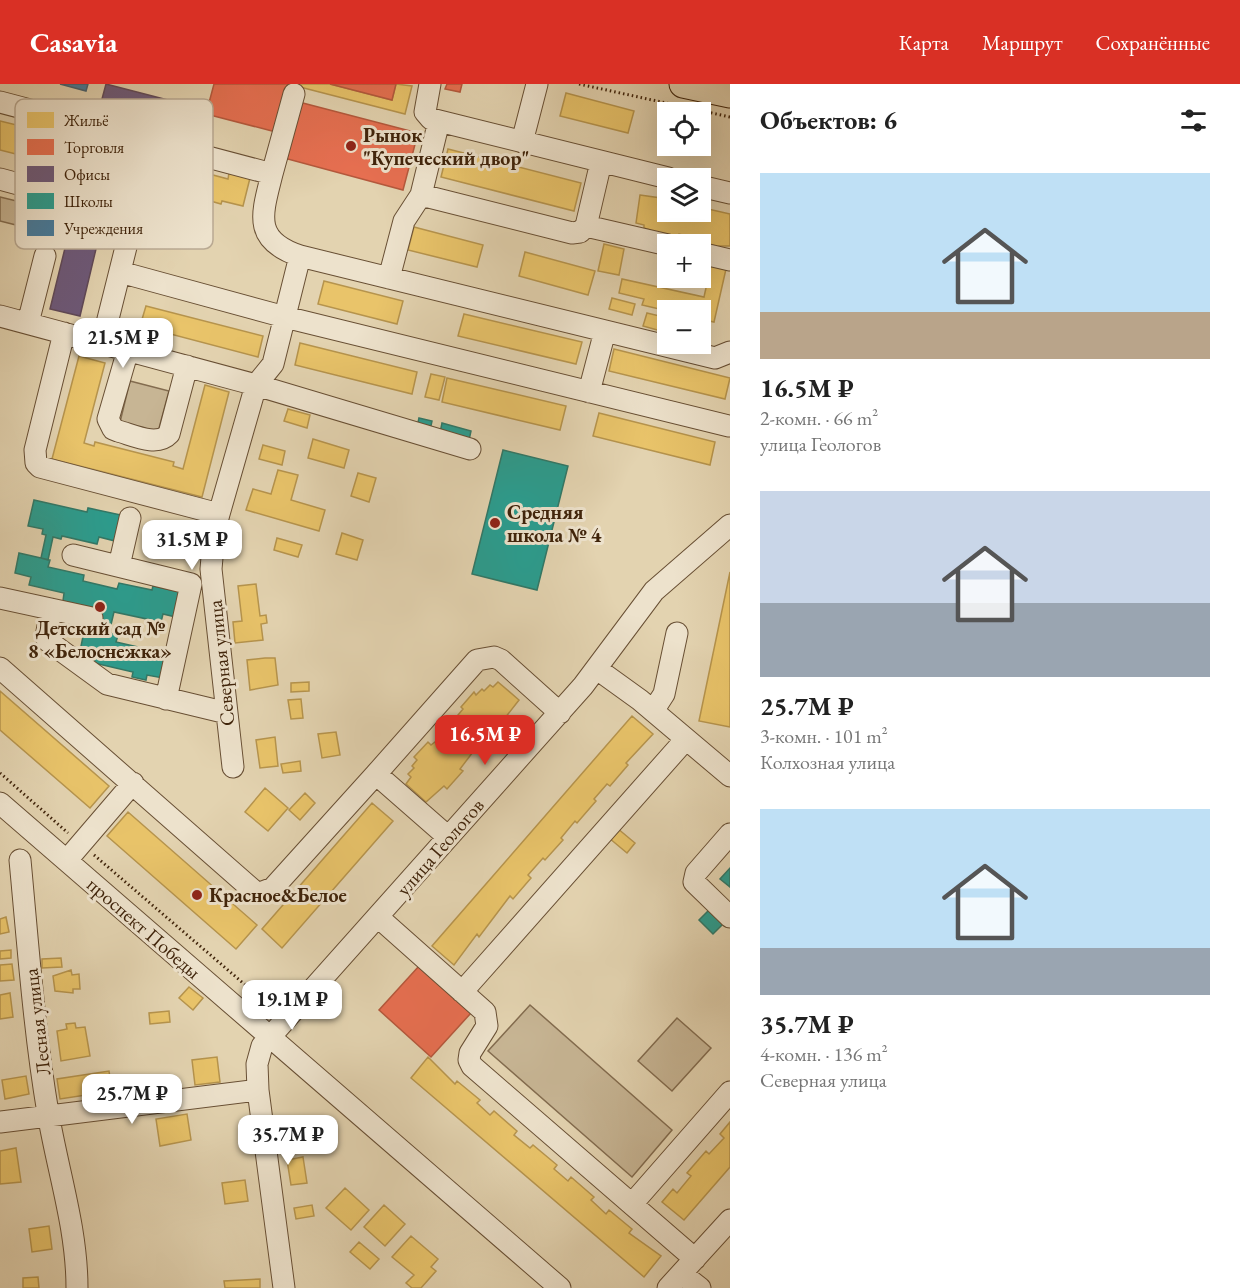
<!DOCTYPE html>
<html lang="ru">
<meta charset="utf-8">
<style>
:root{--surface:#fff;--page:#f6f6f6;--text:#222;--muted:#767676;--accent:#d93025}
body{margin:0;font-family:"EB Garamond",serif;background:var(--page);color:var(--text);height:100vh;display:flex;flex-direction:column;font-size:22px;white-space:nowrap}
*{box-sizing:border-box;margin:0}
p{font-size:20px;color:var(--muted)}
.icon{flex:none;width:33px;height:33px;fill:none;stroke:currentColor;stroke-width:2;stroke-linecap:round;stroke-linejoin:round}
.map{position:relative;flex:1;overflow:hidden}
.drawer{display:flex;flex-direction:column;background:var(--surface);width:510px}
.drawer>*{flex:none}
.fabs{position:absolute;left:657px;top:18px;display:grid;gap:12px}
.fabs a{display:grid;place-items:center;width:54px;height:54px;border-radius:0px;background:var(--surface);box-shadow:0 6px 24px #0002;font-size:30px}
.price{position:absolute;translate:-50% -51px;padding:0 14px;border-radius:12px;background:#fff;color:#222;font-size:20px;line-height:39px;filter:drop-shadow(0 2px 3px #0008)}
.price::after{content:'';position:absolute;left:50%;top:36px;width:18px;height:14px;margin-left:-9px;background:inherit;clip-path:polygon(0 0,100% 0,50% 100%)}
.price.selected{background:var(--accent);color:#fff}
ul{padding:0;list-style:none}
li{display:grid;align-content:center;gap:12px;height:318px;padding:0 30px}
li span{display:grid;place-items:center;height:186px;border-radius:0px;color:#555}
li>.icon{margin-inline-start:auto}
span .icon{width:108px;height:108px;fill:#fffc;stroke-width:1}
li b{font-size:26px}
h2{display:flex;justify-content:space-between;align-items:center;height:72px;padding:0 30px;font-size:26px}
header{display:flex;align-items:center;gap:36px;box-sizing:border-box;height:84px;padding:0 30px;background:var(--accent);color:#fff}
header strong{font-size:28px}
nav{display:flex;gap:33px;margin-inline-start:auto;font-size:21px}
main{display:flex;flex:1;min-height:0}
.map>svg:first-child{display:block}
.green{fill:#c7b594;stroke:#836c4f;stroke-width:1.5}
.homes{fill:#e9c46a;stroke:#b6944d;stroke-width:1.5}
.shops{fill:#e76f51;stroke:#b5583c;stroke-width:1.5}
.offices{fill:#6d597a;stroke:#5f4958;stroke-width:1.5}
.schools{fill:#2a9d8f;stroke:#307867;stroke-width:1.5}
.public{fill:#457b9d;stroke:#436171;stroke-width:1.5}
.lines{fill:none;stroke-linecap:round;stroke-linejoin:round}
.minor-casing{stroke:#684f34;stroke-width:23}
.major-casing{stroke:#3f230a;stroke-width:29}
.path{stroke:#3f230a;stroke-width:3;stroke-dasharray:1.5 3;stroke-linecap:butt}
.minor{stroke:#ede2cc;stroke-width:21}
.major{stroke:#e3d3b0;stroke-width:27}
.poi-dot{fill:#8f2418;stroke:#ede2cc;stroke-width:2}
.labels{text-anchor:middle;stroke-width:6;stroke-linejoin:round;paint-order:stroke}
.poi-label{font-size:20px;font-weight:bold;fill:#3f230a;stroke:#ede2cc;text-anchor:start}
.street-label{font-size:20px;fill:#3f230a;stroke:#ede2cc}
.key{fill:#ede2cc;stroke:#b9a992;stroke-width:1.5}
.key-label{font-size:16px;fill:#3f230a}
</style>
<header>
<strong>Casavia</strong>
<nav><a>Карта</a><a>Маршрут</a><a>Сохранённые</a></nav>
</header>
<main>
<div class="map">
<svg width="730" height="1204" viewBox="0 0 730 1204">
<rect width="100%" height="100%" fill="#e3d3b0"/>
<filter id="stains"><feTurbulence type="fractalNoise" baseFrequency=".00333" numOctaves="4"/><feColorMatrix values="0 0 0 0 .2 0 0 0 0 .09 0 0 0 0 .02 0 0 0 .5 -.17"/></filter>
<radialGradient id="worn" r=".72"><stop offset=".6" stop-color="#630" stop-opacity="0"/><stop offset="1" stop-color="#630" stop-opacity=".3"/></radialGradient>
<path class="green" d="M0,113L33,121L28,144L0,137Z
M130,297L169,307L158,348L120,338Z
M530,921L672,1046L632,1093L488,967Z
M677,934L711,964L672,1007L638,977Z"/>
<path class="homes" d="M297,0H330L392,16L396,0L412,2L405,30L296,2Z
M566,9L634,27L628,49L560,32Z
M0,37L82,57L75,85L0,66Z
M120,62L139,67L138,71L228,95L229,89L250,94L243,122L222,117L221,120L113,89Z
M448,65L581,99L574,127L441,93Z
M640,111L668,115V128H700V120L709,122L708,125L730,130V162H719L718,165L697,160L698,157L691,155V153L679,150L678,152L671,151L670,154L649,149L650,146L644,144V141L636,139Z
M414,143L483,161L477,183L408,166Z
M604,160L624,165L619,191L598,187Z
M525,168L595,187L588,211L519,192Z
M711,181L726,185L714,238L700,235V226L668,227L642,221L644,215L619,209L622,195L704,213Z
M324,197L403,217L397,240L318,220Z
M612,214L635,220L632,231L609,225Z
M146,222L263,252L258,273L140,242Z
M647,229L668,234V249L643,242Z
M464,230L582,258L576,280L458,252Z
M300,259L417,288L412,310L295,281Z
M614,265L730,294L725,315L609,287Z
M79,272L105,279L84,359L94,362L95,358L174,378L173,382L183,385L205,301L229,308L202,413L52,375Z
M431,290L445,293L439,316L425,313Z
M447,294L566,322L560,346L442,318Z
M288,325L310,331L307,344L284,337Z
M599,329L715,358L710,381L593,352Z
M313,355L349,366L344,384L308,374Z
M263,361L285,367L282,381L259,375Z
M278,386L298,391L291,416L325,426L319,447L246,426L253,405L271,410Z
M358,389L376,394L369,418L351,412Z
M342,449L363,456L357,476L336,470Z
M277,454L302,461L298,473L274,466Z
M730,488V643L699,637Z
M256,500L260,532L266,531L267,539L261,540L263,556L235,559L233,538L242,537L238,502Z
M265,574H275L278,601L250,606L247,576Z
M309,598V607L291,608V599Z
M498,598L519,616L505,634L508,637L492,654L489,652L479,660L460,685L463,687L447,705L444,702L426,718L406,700L411,693L408,690L414,684L412,682L417,676L414,673L428,658L431,661L444,651L447,654L457,643L454,640L460,633L458,631L463,625L461,623L474,608L476,611L482,605L484,607L490,601L493,603Z
M0,607L109,702L90,724L0,646Z
M301,615L303,634L291,635L288,616Z
M632,632L653,650L626,679L628,681L610,702L607,700L594,715L596,717L577,739L575,737L561,754L563,756L545,776L543,774L528,791L531,794L513,815L510,812L479,853L477,850L454,881L432,862Z
M336,648L340,671L322,674L318,650Z
M275,653L278,682L260,684L256,656Z
M300,677L301,687L283,689L281,680Z
M265,704L288,724L268,747L245,728Z
M305,709L315,719L300,736L289,726Z
M372,719L393,737L282,864L262,845Z
M128,728L257,841L236,865L107,752Z
M617,744L635,759L627,769L609,754Z
M6,833L9,848L0,850V835Z
M11,866V874L0,875V867Z
M61,874L62,883L42,884V875Z
M12,880L14,896L0,897V881Z
M71,886L72,891L79,890L80,905H73V909L55,907L53,892Z
M189,903L203,914L193,926L179,914Z
M10,909L13,933L0,935V911Z
M169,927L170,938L150,940L149,929Z
M75,939L76,944L85,943L90,972L61,977L57,947L67,945L66,940Z
M217,973L220,998L195,1001L192,976Z
M428,973L455,1000L457,997L480,1016L477,1019L490,1031L494,1027L517,1047L514,1051L530,1064L533,1061L557,1081L554,1085L568,1097L571,1093L594,1113L591,1116L606,1130L609,1126L632,1145L629,1149L661,1172L644,1193L411,994Z
M109,987L112,1007L60,1015L57,995Z
M26,992L29,1010L5,1015L2,996Z
M187,1030L191,1056L160,1062L156,1035Z
M730,1038V1083L684,1136L662,1118L673,1105L677,1109L691,1092L687,1089L706,1067L709,1070L724,1054L720,1050Z
M16,1064L21,1098L0,1100V1067Z
M303,1073L307,1099L291,1101L287,1076Z
M245,1096L248,1117L225,1120L222,1099Z
M345,1104L369,1126L351,1146L326,1124Z
M312,1121L314,1132L296,1135L294,1124Z
M384,1121L405,1140L385,1162L364,1143Z
M49,1142L52,1165L32,1168L29,1145Z
M411,1152L438,1175L431,1183L436,1187L421,1204H412L406,1199L414,1191L392,1173Z
M359,1158L379,1175L370,1185L350,1168Z
M38,1193L39,1204H23V1194Z
M260,1195V1204H225L224,1197Z"/>
<path class="shops" d="M214,0H288L276,48L206,30Z
M330,0H396L392,16Z
M447,0H462L460,8L445,5Z
M299,18L418,49L403,106L284,74Z
M419,882L471,929L431,973L379,926Z"/>
<path class="offices" d="M106,0L199,24L190,54L98,30Z
M82,95L111,102L80,232L50,225Z"/>
<path class="schools" d="M419,334L432,337L430,346L417,343Z
M442,339L471,347L469,356L440,349Z
M503,366L568,382L537,506L472,490Z
M34,416L87,428L88,424L121,431L115,457L99,453L97,460L62,452L61,455L53,453L48,476L41,474L46,451L42,450L43,445L28,442Z
M19,469L50,476L48,483L84,491L83,497L117,505L119,499L152,506L153,502L185,509L180,534L163,530L161,538L114,528L109,549L118,551L116,558L169,570L163,594L147,591L146,596L132,593L133,588L94,579L96,571L80,567L85,543L95,545L99,525L63,517L64,509L29,501L31,493L15,489Z
M730,784V803L720,795Z
M710,825L724,839L713,850L699,836Z"/>
<path class="public" d="M60,0H88L86,7Z"/>
<g class="lines">
<g class="minor-casing">
<path id="minor" d="M430,0L425,28L431,35L439,37
M0,18L272,90C262,130 252,156 300,172
M522,58L537,0
M272,90L294,10
M0,95L44,107
M700,102L730,109
M421,111L572,149L580,148L586,142L601,78
M586,142L668,161
M700,169L730,176
M120,188L285,233L729,342
M389,194L404,137L421,111L439,37L668,94
M0,232L256,301L470,365
M28,239L45,172
M64,249L35,366L36,379L40,383L219,430
M102,259L136,123
M128,266L108,335L113,345L118,347C133,351 157,363 169,350L187,282
M589,308L605,247
M73,471L191,500L166,615
M119,482L130,434
M0,514L92,534
M51,525L46,553L48,557L107,600L227,629
M0,584L254,807L260,809L273,804L376,690L448,753
M597,585L640,616L730,692
M653,627L664,610L677,549
M233,683L211,485L214,450L219,430L256,301L273,280L300,172L715,274L730,268
M376,690L477,576L494,573L501,576L560,629
M0,719L560,1204
M730,750L696,789L694,798L730,833
M20,776C28,861 34,946 48,1029C58,1088 77,1144 77,1204
M67,776L133,699
M378,833L485,928L487,942L470,969L469,976L472,982L695,1175
M462,908L686,655
M0,1038L258,1006
M632,1120L730,1008
M682,1190L700,1204
M284,1204L258,1006L257,980L262,962L583,602L654,507L730,441
M668,1204L730,1136"/>
</g>
<g class="major-casing">
<path id="major" d="M683,0L730,10"/>
</g>
<path class="path" d="M579,0L730,33
M0,689L68,749
M94,771L257,911"/>
<use href="#minor" class="minor"/>
<use href="#major" class="major"/>
</g>
<g class="poi-dot">
<circle cx="351" cy="62" r="6"/>
<circle cx="495" cy="439" r="6"/>
<circle cx="100" cy="523" r="6"/>
<circle cx="197" cy="811" r="6"/>
</g>
<g class="labels">
<g class="poi-label">
<text x="363" y="58">Рынок<tspan x="363" dy="23">"Купеческий двор"</tspan></text>
<text x="507" y="435">Средняя<tspan x="507" dy="23">школа № 4</tspan></text>
<text x="100" y="551" text-anchor="middle">Детский сад №<tspan x="100" dy="23">8 «Белоснежка»</tspan></text>
<text x="209" y="818">Красное&amp;Белое</text>
</g>
<g class="street-label">
<text transform="translate(221 579) rotate(-96)" y="7">Северная улица</text>
<text transform="translate(440 763) rotate(-49)" y="7">улица Геологов</text>
<text transform="translate(144 844) rotate(41)" y="7">проспект Победы</text>
<text transform="translate(37 938) rotate(-97)" y="7">Лесная улица</text>
</g>
</g>
<rect x="15" y="15" width="198" height="150" rx="9" class="key"/>
<rect x="27" y="28" width="27" height="16" fill="#e9c46a"/>
<rect x="27" y="55" width="27" height="16" fill="#e76f51"/>
<rect x="27" y="82" width="27" height="16" fill="#6d597a"/>
<rect x="27" y="109" width="27" height="16" fill="#2a9d8f"/>
<rect x="27" y="136" width="27" height="16" fill="#457b9d"/>
<g class="key-label">
<text x="64" y="42">Жильё</text>
<text x="64" y="69">Торговля</text>
<text x="64" y="96">Офисы</text>
<text x="64" y="123">Школы</text>
<text x="64" y="150">Учреждения</text>
</g>
<rect width="100%" height="100%" filter="url(#stains)"/>
<rect width="100%" height="100%" fill="url(#worn)"/>
</svg>
<div class="fabs">
<a><svg class="icon" aria-label="locate" viewBox="0 0 24 24"><circle cx="12" cy="12" r="6"/><path d="M12 2v4M12 18v4M2 12h4M18 12h4"/></svg></a>
<a><svg class="icon" aria-label="layers" viewBox="0 0 24 24"><path d="M12 4l9 5-9 5-9-5zM3 14l9 5 9-5"/></svg></a>
<a>+</a>
<a>−</a>
</div>
<b class="price" style="left:123px;top:285px">21.5M ₽</b>
<b class="price" style="left:192px;top:487px">31.5M ₽</b>
<b class="price selected" style="left:485px;top:682px">16.5M ₽</b>
<b class="price" style="left:292px;top:947px">19.1M ₽</b>
<b class="price" style="left:132px;top:1041px">25.7M ₽</b>
<b class="price" style="left:288px;top:1082px">35.7M ₽</b>
</div>
<section class="drawer">
<h2>Объектов: 6<svg class="icon" aria-label="filters" viewBox="0 0 24 24"><path d="M4 7h16M4 17h16"/><circle cx="9" cy="7" r="2"/><circle cx="15" cy="17" r="2"/></svg></h2>
<ul>
<li><span style="background:linear-gradient(#bfe0f5 75%,#b9a48a 0)"><svg class="icon" aria-label="home" viewBox="0 0 24 24"><path d="M3 11l9-7 9 7M6 9v11h12V9"/></svg></span><div><b>16.5M ₽</b><p>2-комн. · 66 m²</p><p>улица Геологов</p></div></li>
<li><span style="background:linear-gradient(#c9d6e8 60%,#9aa5b1 0)"><svg class="icon" aria-label="home" viewBox="0 0 24 24"><path d="M3 11l9-7 9 7M6 9v11h12V9"/></svg></span><div><b>25.7M ₽</b><p>3-комн. · 101 m²</p><p>Колхозная улица</p></div></li>
<li><span style="background:linear-gradient(#bfe0f5 75%,#9aa5b1 0)"><svg class="icon" aria-label="home" viewBox="0 0 24 24"><path d="M3 11l9-7 9 7M6 9v11h12V9"/></svg></span><div><b>35.7M ₽</b><p>4-комн. · 136 m²</p><p>Северная улица</p></div></li>
</ul>
</section>
</main>
